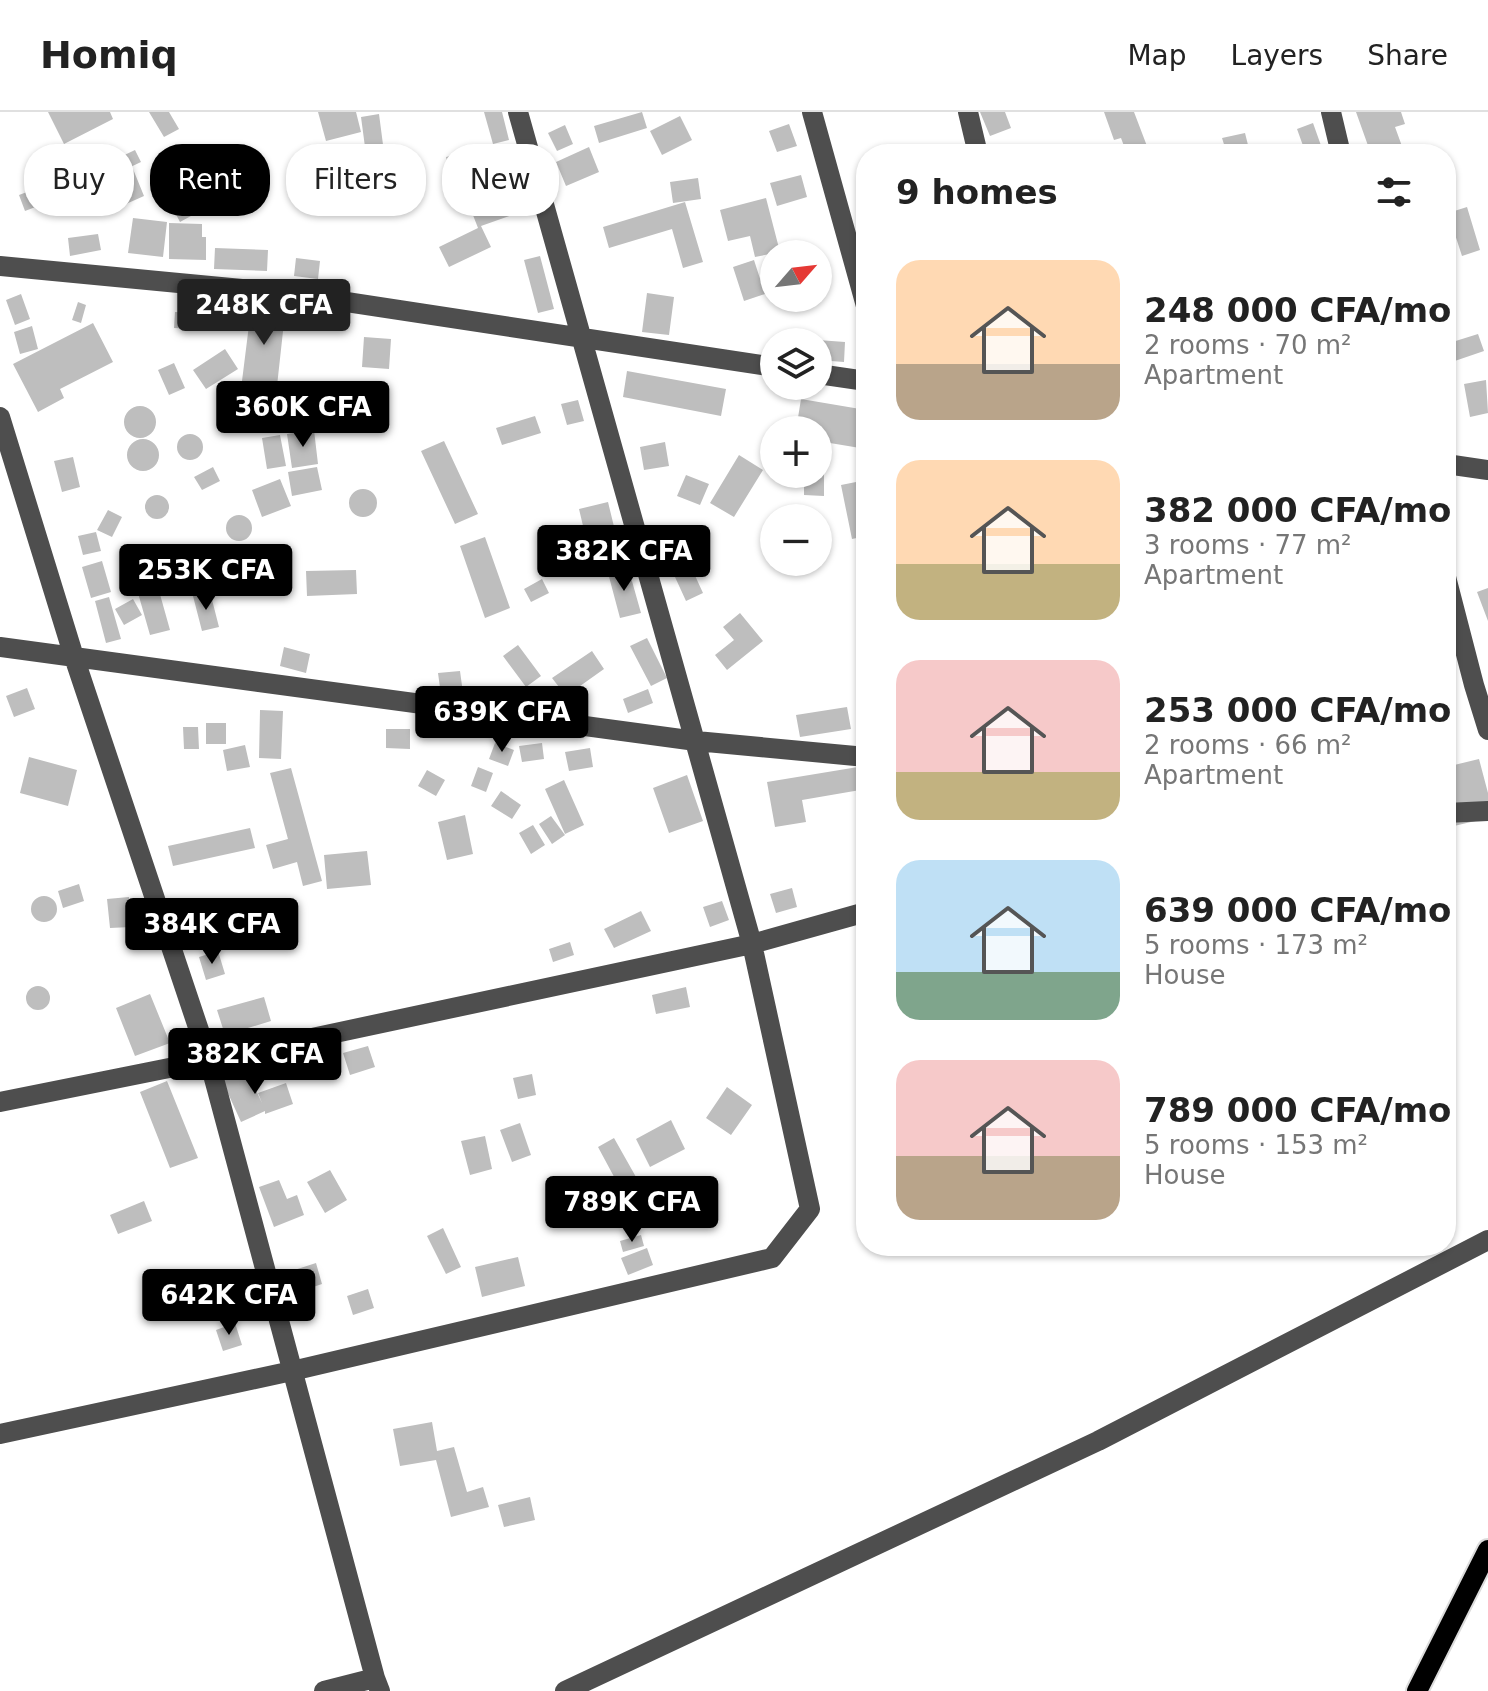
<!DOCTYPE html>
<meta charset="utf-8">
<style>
:root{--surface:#fff;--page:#f6f6f6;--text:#222;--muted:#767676;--line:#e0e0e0;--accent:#000}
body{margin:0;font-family:"DejaVu Sans",sans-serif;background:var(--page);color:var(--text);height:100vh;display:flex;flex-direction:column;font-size:30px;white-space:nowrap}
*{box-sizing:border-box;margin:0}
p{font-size:26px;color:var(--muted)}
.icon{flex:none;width:44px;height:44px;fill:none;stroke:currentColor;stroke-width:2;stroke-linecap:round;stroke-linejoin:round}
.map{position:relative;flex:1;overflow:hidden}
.sheet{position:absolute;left:856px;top:32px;width:600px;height:1112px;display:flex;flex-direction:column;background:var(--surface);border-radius:32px;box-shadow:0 2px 6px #0004}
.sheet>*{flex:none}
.banner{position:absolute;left:24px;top:32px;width:712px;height:72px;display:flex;gap:16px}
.needle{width:52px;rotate:62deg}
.controls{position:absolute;left:760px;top:128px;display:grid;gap:16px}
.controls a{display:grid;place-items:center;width:72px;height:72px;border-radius:50%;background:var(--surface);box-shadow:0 2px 6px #0004;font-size:40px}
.price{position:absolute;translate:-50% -68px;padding:0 18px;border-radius:8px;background:var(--accent);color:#fff;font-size:26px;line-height:52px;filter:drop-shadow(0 2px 4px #0008)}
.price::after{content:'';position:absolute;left:50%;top:48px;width:24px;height:18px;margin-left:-12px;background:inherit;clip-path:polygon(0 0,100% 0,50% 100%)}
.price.active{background:#222;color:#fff}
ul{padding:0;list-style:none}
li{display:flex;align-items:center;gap:24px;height:200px;padding:0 40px}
li span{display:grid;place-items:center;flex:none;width:224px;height:160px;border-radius:24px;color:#555}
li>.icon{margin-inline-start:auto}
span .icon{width:96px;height:96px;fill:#fffc;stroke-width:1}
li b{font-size:34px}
h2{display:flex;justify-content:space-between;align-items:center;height:96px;padding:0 40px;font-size:34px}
.chip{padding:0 28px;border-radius:32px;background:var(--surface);box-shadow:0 2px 6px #0004;font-size:28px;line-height:72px}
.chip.active{background:var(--accent);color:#fff}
header{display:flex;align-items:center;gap:48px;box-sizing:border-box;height:112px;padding:0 40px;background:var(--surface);border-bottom:2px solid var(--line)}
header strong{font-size:38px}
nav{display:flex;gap:44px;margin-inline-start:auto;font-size:28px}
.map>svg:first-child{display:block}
.building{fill:#bebebe}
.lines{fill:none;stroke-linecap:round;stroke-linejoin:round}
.major-casing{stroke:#dbdbdb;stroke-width:24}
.minor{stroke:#4e4e4e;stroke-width:20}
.major{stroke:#000;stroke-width:20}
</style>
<header>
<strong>Homiq</strong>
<nav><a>Map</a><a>Layers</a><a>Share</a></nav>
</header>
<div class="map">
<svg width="1488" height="1579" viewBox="0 0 1488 1579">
<rect width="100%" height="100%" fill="#fff"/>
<path class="building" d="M48,0H110L113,7L64,32Z
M149,0H169L179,17L164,25Z
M318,0H356L361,20L326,29Z
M484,0H502L509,28L493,32Z
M642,0L647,16L599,31L594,14Z
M980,0H1005L1011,16L990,24Z
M1104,0H1134L1150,42H1127L1121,26L1114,28Z
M1356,0H1401L1405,12L1395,15L1403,37L1391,42H1371Z
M379,2L385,48L367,50L361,5Z
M680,4L692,28L662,43L650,19Z
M1313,11L1324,42H1306L1297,17Z
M789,12L797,34L777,40L769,19Z
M565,13L573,32L557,39L548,21Z
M1245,21L1250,41L1227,42L1222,26Z
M493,34L498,56L452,67L446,45Z
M589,35L599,60L566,74L556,50Z
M135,38L141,50L122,59L116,47Z
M133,57L144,84L126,92L115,65Z
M178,58L200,99L180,110L170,91L162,95L150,73Z
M801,63L807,85L777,94L770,71Z
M698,66L701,87L673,91L670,70Z
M32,78L38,94L25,99L19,83Z
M509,85L515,102L481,114L491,135L449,155L439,135L478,116L471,98Z
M766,86L780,140L755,145L750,124L728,129L720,98Z
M685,90L703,150L683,156L672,117L609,136L603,115Z
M1467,95L1480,138L1462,144L1448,101Z
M133,106L167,110L163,145L128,141Z
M169,111L202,112V125H206V148L169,147Z
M98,122L101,138L70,144L68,126Z
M215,136L268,138L267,159L214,157Z
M540,144L554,197L538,201L524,148Z
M296,146L320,149L318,167L294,164Z
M754,148L765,182L744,189L733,155Z
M647,181L674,185L669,223L642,220Z
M21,182L30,207L15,213L6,188Z
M208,189L245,194L242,217L205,212Z
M78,190L86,193L81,211L72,208Z
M251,197L285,201L277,274L242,269Z
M175,200L200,201L199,217L174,216Z
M93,211L113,250L60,277L64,286L38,300L13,252Z
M32,214L38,237L20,242L14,220Z
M1478,222L1484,239L1446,252V232Z
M364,225L391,227L389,257L362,255Z
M818,228L845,230L844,250L818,248Z
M225,237L238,257L206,277L193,258Z
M174,251L185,276L169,283L158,258Z
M627,259L726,277L721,304L623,285Z
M1486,268L1488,301L1470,305L1464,272Z
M801,287L866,298L860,336L818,329V318H796Z
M578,288L584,309L567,313L561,292Z
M124 310a16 16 0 1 1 32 0a16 16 0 1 1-32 0Z
M535,304L541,321L502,333L496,316Z
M314,318L318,352L292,356L287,322Z
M177 335a13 13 0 1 1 26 0a13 13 0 1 1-26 0Z
M280,323L286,354L267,357L262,326Z
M127 343a16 16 0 1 1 32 0a16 16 0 1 1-32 0Z
M444,329L478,402L455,412L421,339Z
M665,330L669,354L644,358L640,335Z
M818,341H824V384L804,383V362H818Z
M739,343L763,358L734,405L710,391Z
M73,345L80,375L62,380L54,349Z
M213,355L220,369L202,378L194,365Z
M317,355L322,378L292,384L288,360Z
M686,363L709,372L700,393L677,384Z
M280,367L291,394L262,405L252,378Z
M866,368V424L852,427L841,373Z
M349 391a14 14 0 1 1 28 0a14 14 0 1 1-28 0Z
M145 395a12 12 0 1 1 24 0a12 12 0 1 1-24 0Z
M608,390L618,431L589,439L579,397Z
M108,398L122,405L112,425L97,418Z
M226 416a13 13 0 1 1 26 0a13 13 0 1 1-26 0Z
M96,420L101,439L83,443L78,424Z
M485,425L510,496L485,506L460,434Z
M219,444L229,472L208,479L199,450Z
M102,449L111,480L91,486L82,455Z
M628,455L641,501L620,506L608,461Z
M692,457L703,481L686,489L675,465Z
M356,458L357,482L307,484L306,459Z
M542,467L549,481L531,490L524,477Z
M156,468L170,518L150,523L136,474Z
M1488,476V509L1477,480Z
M210,480L219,515L202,519L193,484Z
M109,485L121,527L106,531L95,489Z
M133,487L142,503L124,513L115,497Z
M740,501L763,529L727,558L715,543L734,528L723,515Z
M647,526L667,566L651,574L630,534Z
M518,533L541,564L526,575L503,544Z
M284,535L310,542L306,561L280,554Z
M592,539L604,557L566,584L552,566Z
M460,559L463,581L441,583L438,561Z
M27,576L35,597L14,605L6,584Z
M648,577L653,591L628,601L623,587Z
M847,595L851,617L800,625L796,603Z
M260,598L283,599L281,647L259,646Z
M206,611H226V632H206Z
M183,615H198L199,637H184Z
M386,617H410V637L386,636Z
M495,631L514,638L508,654L489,647Z
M542,631L544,647L522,650L519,634Z
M245,633L250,655L227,659L223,638Z
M590,636L593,655L569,659L565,640Z
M29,645L77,658L68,694L20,681Z
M1479,647L1488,681V706L1454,714L1446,681V655Z
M864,654L866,677L802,688L806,710L775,715L767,670Z
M478,655L493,661L486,680L471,674Z
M291,656L322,769L303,774L297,750L273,757L266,733L288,727L270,661Z
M427,658L445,668L436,684L418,674Z
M687,663L703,709L669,721L653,676Z
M564,668L584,713L565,722L545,677Z
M501,679L521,693L512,707L491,694Z
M465,703L473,742L447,748L438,710Z
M551,704L565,723L552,732L539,712Z
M533,713L545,733L531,742L519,721Z
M250,716L255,736L173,754L168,734Z
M367,739L371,773L327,777L324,743Z
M79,772L84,789L63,796L58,779Z
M792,776L797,795L776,801L770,782Z
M31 797a13 13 0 1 1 26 0a13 13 0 1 1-26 0Z
M129,785L131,815L110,816L107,787Z
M722,789L729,808L710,815L703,795Z
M641,799L651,819L614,836L604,817Z
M570,830L574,843L553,850L549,837Z
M218,839L225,862L206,868L199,845Z
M26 886a12 12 0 1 1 24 0a12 12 0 1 1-24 0Z
M686,875L690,895L656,902L652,883Z
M150,882L170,931L135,944L116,896Z
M264,885L271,909L225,923L217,898Z
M368,934L375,955L350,963L343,941Z
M246,957L262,991L258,981L286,971L293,992L265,1002V999L241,1010L222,968Z
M532,962L536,983L518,987L513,966Z
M167,969L198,1046L170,1056L140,980Z
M727,975L752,993L731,1023L706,1006Z
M671,1008L685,1037L650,1055L636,1027Z
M520,1011L531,1043L512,1050L500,1018Z
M485,1024L492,1057L470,1063L461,1029Z
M614,1026L636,1065L619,1074L598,1035Z
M330,1058L347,1088L325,1101L307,1070Z
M279,1068L287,1087L297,1083L304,1103L274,1115L259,1075Z
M144,1089L152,1109L118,1122L110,1103Z
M443,1116L461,1155L446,1162L427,1124Z
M641,1123L644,1134L623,1140L620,1129Z
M647,1136L653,1153L628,1163L621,1146Z
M518,1145L525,1174L482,1185L475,1155Z
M316,1151L322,1172L289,1183L282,1162Z
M368,1177L374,1196L353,1203L347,1184Z
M235,1211L242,1233L223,1239L216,1218Z
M432,1310L437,1339L454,1335L467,1380L483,1375L489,1395L451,1405L436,1348L400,1354L393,1317Z
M530,1385L535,1408L504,1415L498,1393Z"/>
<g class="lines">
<g class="major-casing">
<path id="major" d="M1417,1579L1488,1438"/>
</g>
<path class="minor" d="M812,0L866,194
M968,0L978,42
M1331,0L1341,42
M0,154L294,182L774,255
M818,262L866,269
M0,305L74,545L209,948L375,1566L380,1579
M1446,352L1488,358
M1446,465L1474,573L1488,618
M0,535L696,629L866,645
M1446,701L1488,699
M0,990L209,948L752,832L866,800
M0,1322L292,1259L772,1146L810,1097L752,832L518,0
M324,1579L375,1566
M565,1579L1098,1329L1488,1128"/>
<use href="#major" class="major"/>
</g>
</svg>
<div class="controls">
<a><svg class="needle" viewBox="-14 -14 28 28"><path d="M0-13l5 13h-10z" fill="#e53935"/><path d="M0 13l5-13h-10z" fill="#767676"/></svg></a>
<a><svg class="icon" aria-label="layers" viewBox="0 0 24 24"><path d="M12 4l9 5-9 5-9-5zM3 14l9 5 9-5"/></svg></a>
<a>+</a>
<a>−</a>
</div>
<b class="price active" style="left:264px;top:235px">248K CFA</b>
<b class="price" style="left:303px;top:337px">360K CFA</b>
<b class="price" style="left:624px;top:481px">382K CFA</b>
<b class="price" style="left:206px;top:500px">253K CFA</b>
<b class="price" style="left:502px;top:642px">639K CFA</b>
<b class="price" style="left:212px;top:854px">384K CFA</b>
<b class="price" style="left:255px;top:984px">382K CFA</b>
<b class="price" style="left:632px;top:1132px">789K CFA</b>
<b class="price" style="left:229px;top:1225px">642K CFA</b>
<div class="banner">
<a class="chip">Buy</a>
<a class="chip active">Rent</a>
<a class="chip">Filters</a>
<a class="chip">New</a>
</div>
<section class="sheet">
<h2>9 homes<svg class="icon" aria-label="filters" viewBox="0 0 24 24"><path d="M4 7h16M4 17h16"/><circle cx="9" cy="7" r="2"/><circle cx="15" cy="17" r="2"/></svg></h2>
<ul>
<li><span style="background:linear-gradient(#ffd9b3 65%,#b9a48a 0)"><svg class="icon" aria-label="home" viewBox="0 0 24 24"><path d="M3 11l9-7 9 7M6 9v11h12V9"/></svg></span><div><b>248 000 CFA/mo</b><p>2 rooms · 70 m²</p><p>Apartment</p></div></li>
<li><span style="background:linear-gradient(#ffd9b3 65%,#c2b280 0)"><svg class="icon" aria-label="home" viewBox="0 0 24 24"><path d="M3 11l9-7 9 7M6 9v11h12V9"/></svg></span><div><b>382 000 CFA/mo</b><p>3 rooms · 77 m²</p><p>Apartment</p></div></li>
<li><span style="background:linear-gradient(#f6c9c9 70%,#c2b280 0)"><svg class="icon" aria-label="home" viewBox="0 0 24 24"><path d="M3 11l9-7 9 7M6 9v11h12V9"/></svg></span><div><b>253 000 CFA/mo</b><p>2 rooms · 66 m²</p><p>Apartment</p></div></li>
<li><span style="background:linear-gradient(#bfe0f5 70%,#7fa58c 0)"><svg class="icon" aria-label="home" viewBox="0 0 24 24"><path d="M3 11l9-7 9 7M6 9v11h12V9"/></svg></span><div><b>639 000 CFA/mo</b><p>5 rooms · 173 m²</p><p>House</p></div></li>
<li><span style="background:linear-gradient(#f6c9c9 60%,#b9a48a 0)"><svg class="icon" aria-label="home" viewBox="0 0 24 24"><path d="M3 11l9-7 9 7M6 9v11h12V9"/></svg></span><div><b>789 000 CFA/mo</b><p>5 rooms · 153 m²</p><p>House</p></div></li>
</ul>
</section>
</div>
